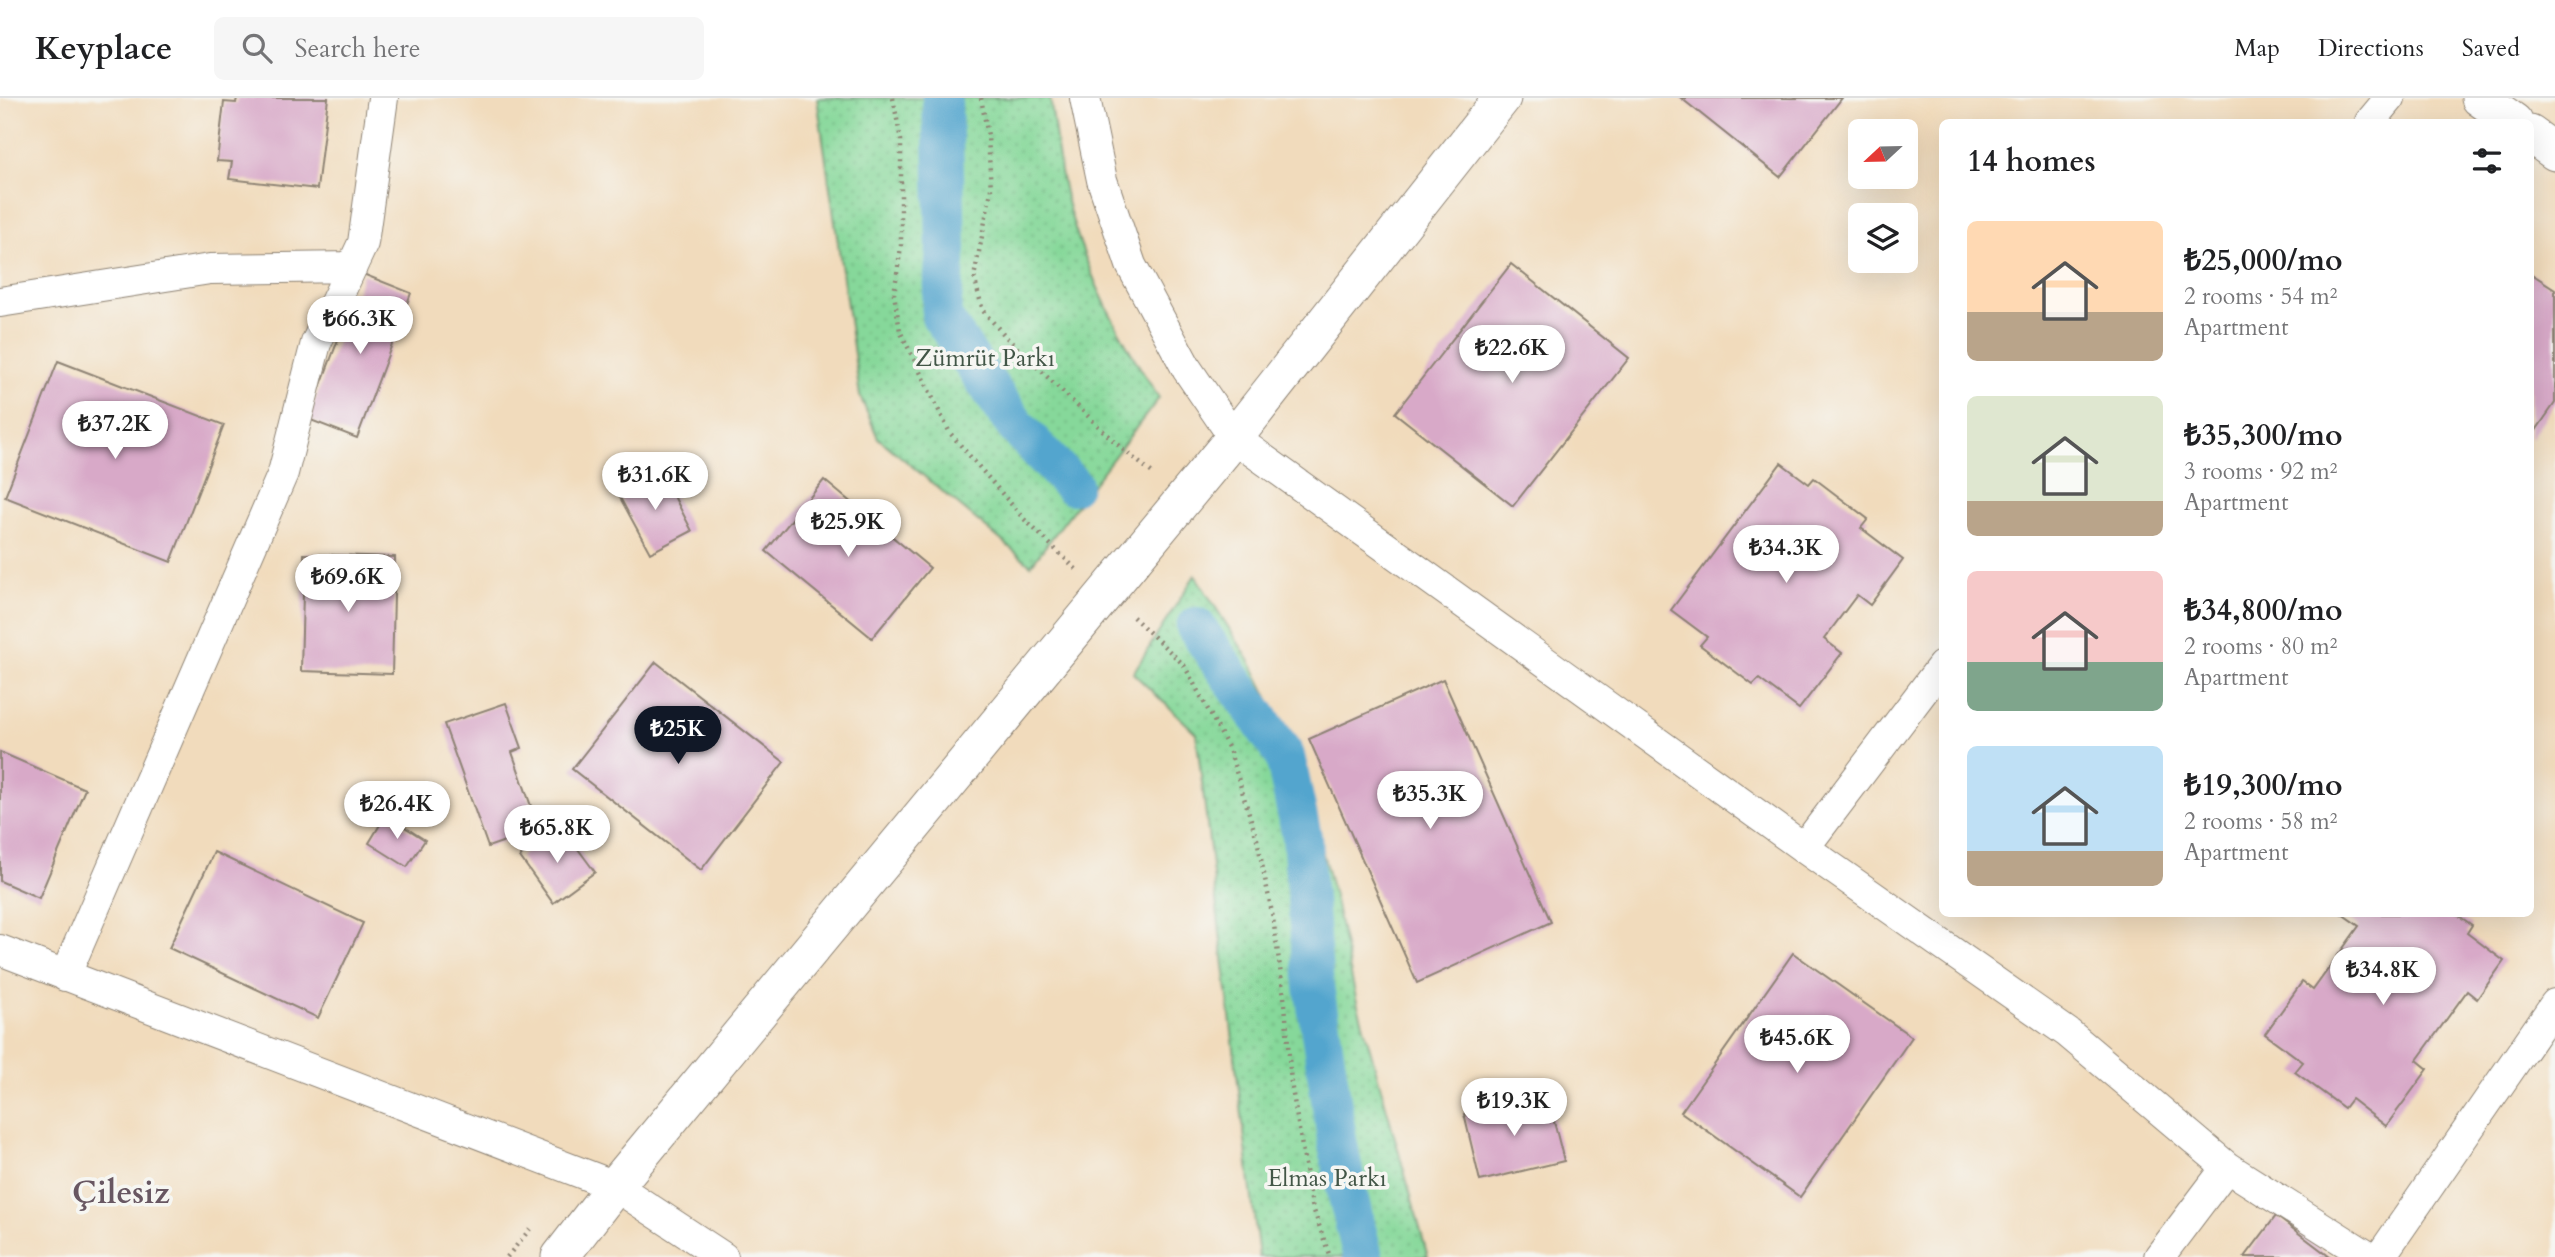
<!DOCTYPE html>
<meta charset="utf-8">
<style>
:root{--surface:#fff;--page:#f6f6f6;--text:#202124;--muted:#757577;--line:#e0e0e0;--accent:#111827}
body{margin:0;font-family:Cardo,serif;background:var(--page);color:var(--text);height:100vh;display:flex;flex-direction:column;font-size:26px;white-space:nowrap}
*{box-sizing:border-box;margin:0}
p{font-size:23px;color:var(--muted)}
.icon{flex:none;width:38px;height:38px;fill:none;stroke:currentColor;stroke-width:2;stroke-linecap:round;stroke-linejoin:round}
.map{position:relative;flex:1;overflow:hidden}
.side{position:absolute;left:1939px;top:21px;width:595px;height:798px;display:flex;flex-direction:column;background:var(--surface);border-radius:10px;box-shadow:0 7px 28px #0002}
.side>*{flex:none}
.needle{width:46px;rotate:248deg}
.buttons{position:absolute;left:1848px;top:21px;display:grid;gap:14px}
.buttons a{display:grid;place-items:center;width:70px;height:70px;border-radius:10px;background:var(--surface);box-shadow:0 7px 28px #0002;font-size:35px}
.price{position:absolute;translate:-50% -60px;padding:0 16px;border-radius:24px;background:#fff;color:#222;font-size:23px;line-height:46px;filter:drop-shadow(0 2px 4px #0008)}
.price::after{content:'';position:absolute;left:50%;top:42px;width:21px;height:16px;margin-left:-10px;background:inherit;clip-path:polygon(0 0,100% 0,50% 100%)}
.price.on{background:var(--accent);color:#fff}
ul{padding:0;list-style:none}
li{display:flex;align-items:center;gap:21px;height:175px;padding:0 28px}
li span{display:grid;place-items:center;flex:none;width:196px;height:140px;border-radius:10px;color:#555}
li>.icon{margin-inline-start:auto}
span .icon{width:84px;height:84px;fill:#fffc;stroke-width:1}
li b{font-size:30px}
h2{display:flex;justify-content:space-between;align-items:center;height:84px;padding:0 28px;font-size:30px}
header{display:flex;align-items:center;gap:42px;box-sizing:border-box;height:98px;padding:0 35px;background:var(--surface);border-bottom:2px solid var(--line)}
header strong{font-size:33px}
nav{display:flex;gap:38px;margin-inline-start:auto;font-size:24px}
.search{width:490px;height:63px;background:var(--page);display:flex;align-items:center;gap:18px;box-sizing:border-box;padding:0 24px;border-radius:10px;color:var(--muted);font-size:26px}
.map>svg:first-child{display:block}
.park{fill:url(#park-dots);stroke:#588262;stroke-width:2}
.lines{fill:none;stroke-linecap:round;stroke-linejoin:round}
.canal{stroke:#53a5ce;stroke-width:40}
.building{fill:#d8a9c8}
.minor-casing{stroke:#8e8374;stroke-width:32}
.tertiary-casing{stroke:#8e8374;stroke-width:39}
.path{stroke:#8e8374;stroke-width:4.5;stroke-dasharray:2 5;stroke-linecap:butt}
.minor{stroke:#fff;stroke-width:30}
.tertiary{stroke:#fff;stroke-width:37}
.labels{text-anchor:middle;stroke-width:7;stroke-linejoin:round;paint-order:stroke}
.park-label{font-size:24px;fill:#425647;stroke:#f6f6f2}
.district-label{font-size:32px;font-weight:bold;fill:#685762;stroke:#f6f6f2}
</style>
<header>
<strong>Keyplace</strong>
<div class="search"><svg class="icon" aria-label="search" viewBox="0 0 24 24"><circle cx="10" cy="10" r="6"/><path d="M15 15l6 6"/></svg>Search here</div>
<nav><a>Map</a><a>Directions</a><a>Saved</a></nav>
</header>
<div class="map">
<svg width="2555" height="1159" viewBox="0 0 2555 1159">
<defs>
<pattern id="park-dots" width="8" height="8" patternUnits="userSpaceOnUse" patternTransform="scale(1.75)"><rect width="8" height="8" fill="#86d89a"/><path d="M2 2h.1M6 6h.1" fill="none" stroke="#74ba85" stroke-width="1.8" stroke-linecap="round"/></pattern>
</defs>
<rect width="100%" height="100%" fill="#f6f6f2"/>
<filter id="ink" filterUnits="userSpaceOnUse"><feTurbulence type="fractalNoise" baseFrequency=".0143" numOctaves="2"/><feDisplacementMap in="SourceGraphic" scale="14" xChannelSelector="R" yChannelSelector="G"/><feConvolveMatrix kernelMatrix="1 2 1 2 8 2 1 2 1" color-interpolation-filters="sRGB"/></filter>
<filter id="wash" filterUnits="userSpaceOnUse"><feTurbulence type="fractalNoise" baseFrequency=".00686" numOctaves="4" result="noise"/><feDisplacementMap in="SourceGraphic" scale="28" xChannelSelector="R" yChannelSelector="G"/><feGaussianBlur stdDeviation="1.57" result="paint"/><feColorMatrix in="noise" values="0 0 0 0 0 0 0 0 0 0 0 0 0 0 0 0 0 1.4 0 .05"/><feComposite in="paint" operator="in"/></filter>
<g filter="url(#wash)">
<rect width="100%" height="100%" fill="#f1dbbc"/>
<path class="park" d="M817,0H1050C1056,37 1059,76 1069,111C1090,183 1119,238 1159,300L1031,467L878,340L860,298Z
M1195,477L1251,565L1298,660L1334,798L1356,900L1428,1159H1259L1196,635L1133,575Z"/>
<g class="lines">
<path class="canal" d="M942,0L946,150L941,218L1016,328L1072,387
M1196,529L1285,658L1302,739L1314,888L1337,1041L1346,1090L1363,1159"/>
</g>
<g id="blocks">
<path class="building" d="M237,0H328L317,91L229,81L232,64L217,63L224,4L236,5Z
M1681,0H1842L1780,79Z
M1511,166L1629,260L1513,408L1395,315Z
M2530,175L2555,191V305L2530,341Z
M363,176L411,195L357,340L308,321Z
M58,263L224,327L171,464L5,399Z
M1781,365L1809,386L1814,380L1868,421L1861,430L1903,462L1870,507L1857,497L1824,541L1842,555L1799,611L1759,581L1753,587L1700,547L1707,539L1671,512Z
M661,373L692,433L650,455L618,396Z
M824,382L930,470L872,540L766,453Z
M304,456L395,459L392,576L301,573Z
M656,564L784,664L701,772L572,671Z
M1443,581L1551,824L1417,885L1309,641Z
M506,605L522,650L512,654L539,731L488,749L444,626Z
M0,654L85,691L39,800L0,783Z
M386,717L425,742L407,769L369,745Z
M561,728L595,774L553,805L520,759Z
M214,754L363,825L318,920L169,850Z
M2342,816H2456L2472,827L2467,835L2504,863L2477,901L2467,893L2417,962L2428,971L2386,1028L2351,1001L2344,1010L2295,974L2303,964L2265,936L2302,884L2313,892L2359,828Z
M1793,855L1912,939L1800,1099L1681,1014Z
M1547,996L1564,1063L1480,1083L1464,1016Z
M2276,1118L2330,1159H2245Z"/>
</g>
</g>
<g filter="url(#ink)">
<use href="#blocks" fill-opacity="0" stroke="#8e8374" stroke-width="2"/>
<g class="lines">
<g class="minor-casing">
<path id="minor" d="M1085,0L1102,82L1131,167L1187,271L1234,340L1804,750L2068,935L2227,1069L2369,1159
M2370,24L2390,0
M0,204L210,171L352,169
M1804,750L1942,568
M0,852L615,1088L723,1159
M65,878L283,375L316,245L363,145L383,0
M2159,1159L2227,1069
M2380,1159L2555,906"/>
</g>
<g class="tertiary-casing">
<path id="tertiary" d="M2480,0L2514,24
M2530,36L2555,54
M560,1159L615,1088L1234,340L1502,0"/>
</g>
<path class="path" d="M893,0L901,42V148L894,196L900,233L950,335L1023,420L1078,473
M981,0L988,38L991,93L974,179L983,213L1008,241L1121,350L1155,377
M1133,519L1184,567L1229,651L1257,741L1273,820L1285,906L1291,985L1312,1107L1330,1159
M507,1159L530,1131"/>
<use href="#minor" class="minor"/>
<use href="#tertiary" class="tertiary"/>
</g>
</g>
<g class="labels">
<g class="park-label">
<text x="985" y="268">Zümrüt Parkı</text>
<text x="1327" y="1088">Elmas Parkı</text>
</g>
<g class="district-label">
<text x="121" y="1105">Çilesiz</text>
</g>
</g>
</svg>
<div class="buttons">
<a><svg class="needle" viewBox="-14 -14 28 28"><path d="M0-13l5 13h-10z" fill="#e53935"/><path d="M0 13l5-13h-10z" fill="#757577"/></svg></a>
<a><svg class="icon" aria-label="layers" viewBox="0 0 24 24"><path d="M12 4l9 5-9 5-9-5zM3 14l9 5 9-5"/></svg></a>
</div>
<b class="price" style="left:360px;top:258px">₺66.3K</b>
<b class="price" style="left:1512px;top:287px">₺22.6K</b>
<b class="price" style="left:115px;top:363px">₺37.2K</b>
<b class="price" style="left:655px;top:414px">₺31.6K</b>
<b class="price" style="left:848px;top:461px">₺25.9K</b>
<b class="price" style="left:1786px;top:487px">₺34.3K</b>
<b class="price" style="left:348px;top:516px">₺69.6K</b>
<b class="price on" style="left:678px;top:668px">₺25K</b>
<b class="price" style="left:1430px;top:733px">₺35.3K</b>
<b class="price" style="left:397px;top:743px">₺26.4K</b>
<b class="price" style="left:557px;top:767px">₺65.8K</b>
<b class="price" style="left:2383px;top:909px">₺34.8K</b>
<b class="price" style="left:1797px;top:977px">₺45.6K</b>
<b class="price" style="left:1514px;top:1040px">₺19.3K</b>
<section class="side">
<h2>14 homes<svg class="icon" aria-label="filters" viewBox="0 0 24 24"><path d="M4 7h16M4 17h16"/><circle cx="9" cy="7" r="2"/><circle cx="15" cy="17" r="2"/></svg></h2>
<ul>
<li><span style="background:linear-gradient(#ffd9b3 65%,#b9a48a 0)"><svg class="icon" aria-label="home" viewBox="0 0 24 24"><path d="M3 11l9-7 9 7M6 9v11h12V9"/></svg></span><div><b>₺25,000/mo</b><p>2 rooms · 54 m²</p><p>Apartment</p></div></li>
<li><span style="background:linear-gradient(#dfe7d0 75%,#b9a48a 0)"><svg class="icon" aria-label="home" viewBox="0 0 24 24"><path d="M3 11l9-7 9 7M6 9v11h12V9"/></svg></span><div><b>₺35,300/mo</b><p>3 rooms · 92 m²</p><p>Apartment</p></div></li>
<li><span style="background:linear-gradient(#f6c9c9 65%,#7fa58c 0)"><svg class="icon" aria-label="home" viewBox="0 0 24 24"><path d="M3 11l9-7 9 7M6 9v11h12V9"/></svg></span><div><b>₺34,800/mo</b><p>2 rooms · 80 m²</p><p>Apartment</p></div></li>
<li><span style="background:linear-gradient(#bfe0f5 75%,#b9a48a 0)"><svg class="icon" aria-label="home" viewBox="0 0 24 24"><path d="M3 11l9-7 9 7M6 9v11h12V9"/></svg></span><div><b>₺19,300/mo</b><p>2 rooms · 58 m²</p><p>Apartment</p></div></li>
</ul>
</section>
</div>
